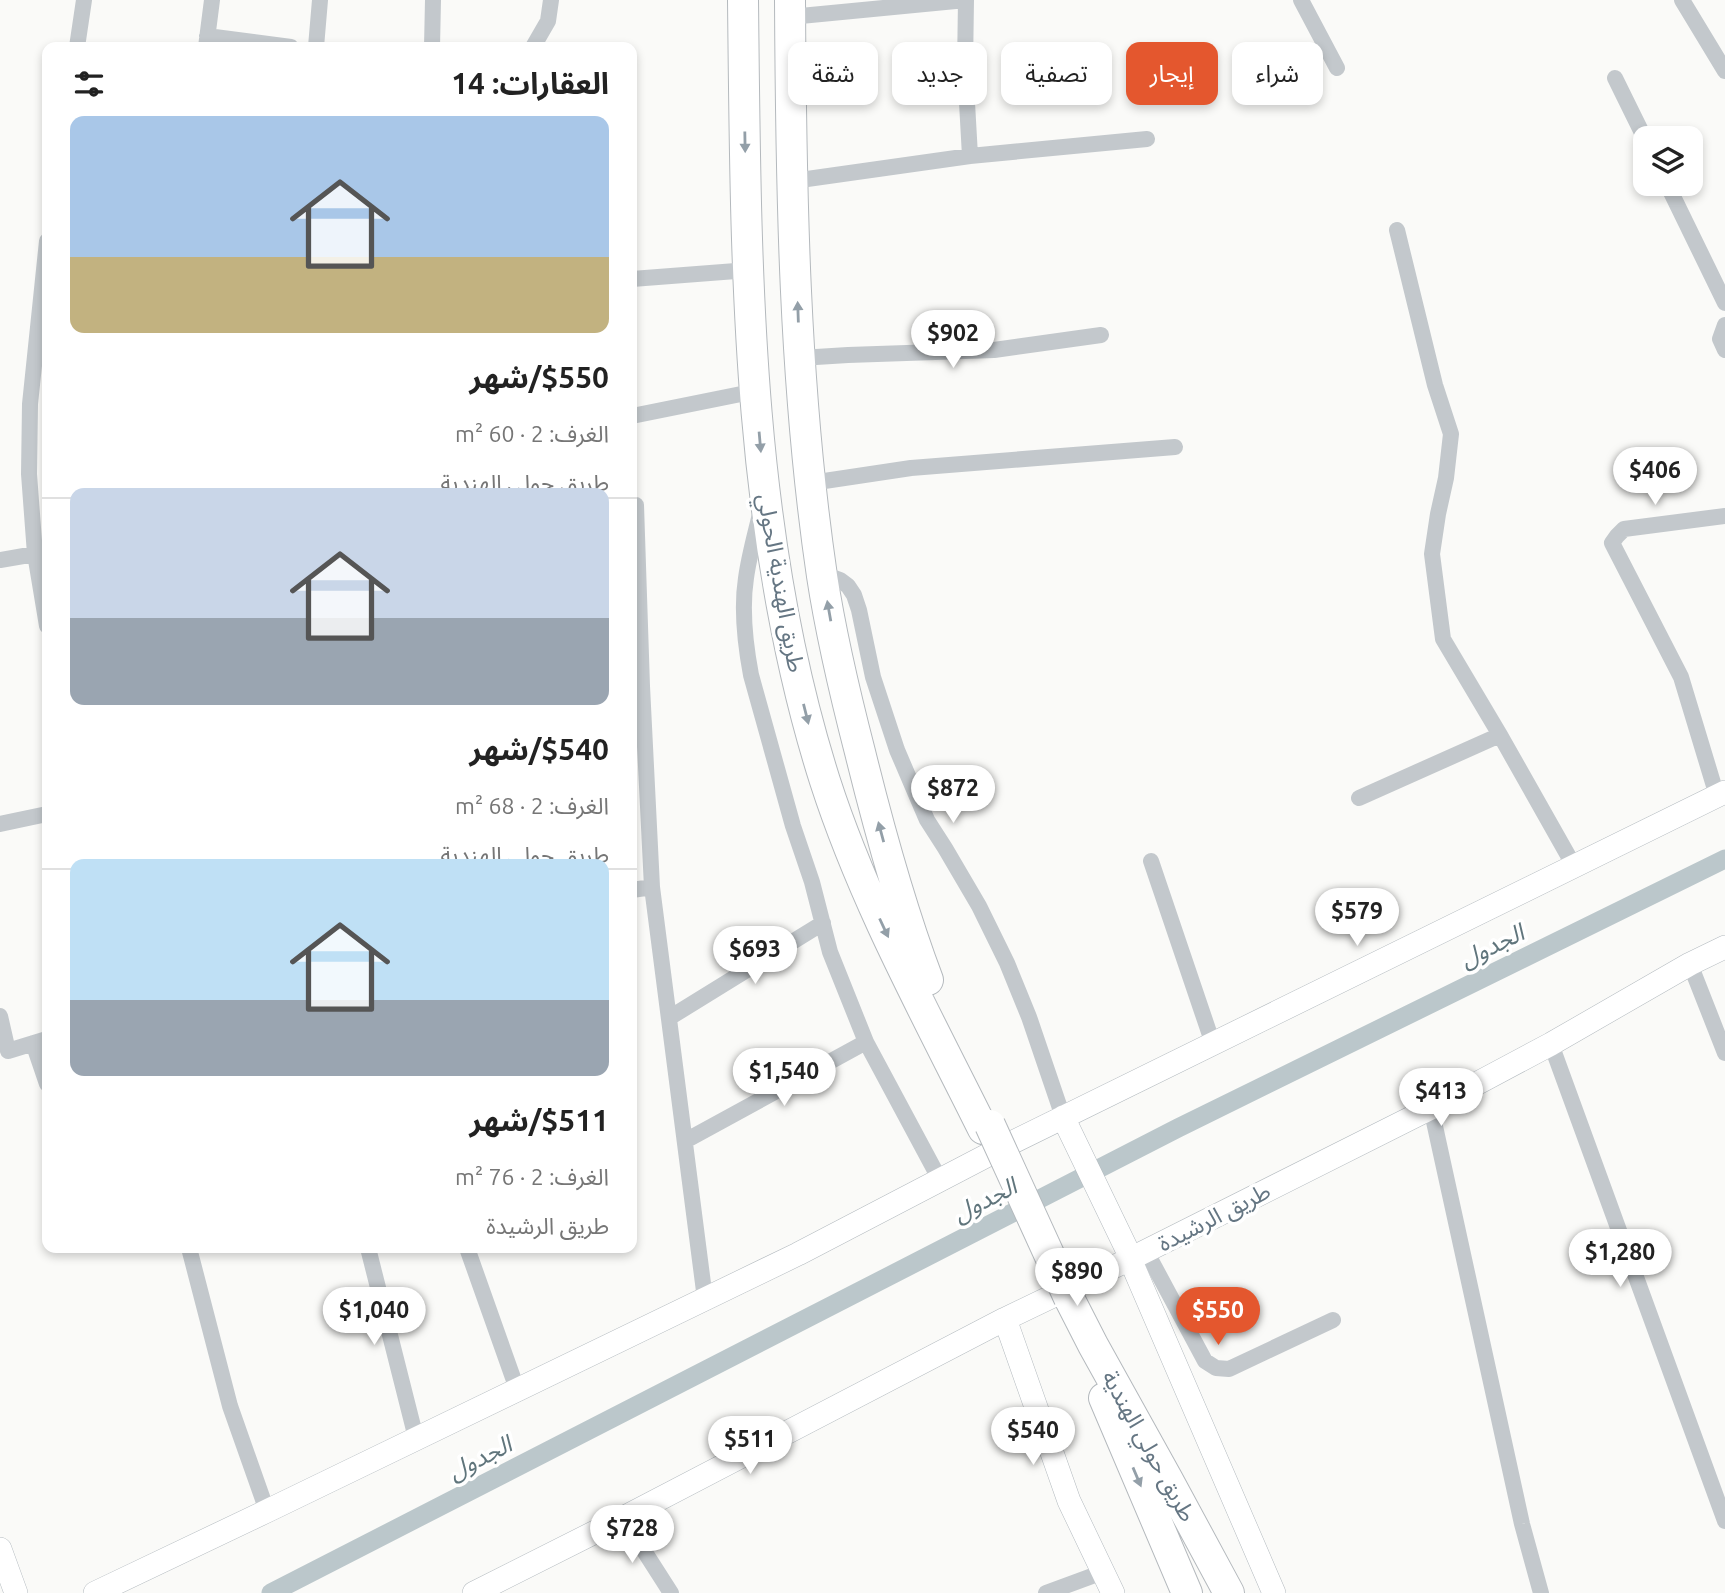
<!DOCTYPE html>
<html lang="ar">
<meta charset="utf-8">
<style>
:root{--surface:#fff;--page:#f2f2f2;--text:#222;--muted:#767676;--line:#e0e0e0;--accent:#e4572e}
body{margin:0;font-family:Ubuntu,"Noto Sans Arabic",sans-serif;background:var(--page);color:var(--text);direction:rtl;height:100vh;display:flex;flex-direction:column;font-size:26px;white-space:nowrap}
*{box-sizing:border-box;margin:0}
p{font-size:23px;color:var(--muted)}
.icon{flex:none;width:38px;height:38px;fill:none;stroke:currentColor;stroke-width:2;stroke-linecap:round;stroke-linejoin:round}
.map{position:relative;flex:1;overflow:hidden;direction:ltr}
.sheet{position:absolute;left:42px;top:42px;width:595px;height:1211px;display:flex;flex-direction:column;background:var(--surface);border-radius:14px;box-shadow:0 4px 10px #0003;direction:rtl}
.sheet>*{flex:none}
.banner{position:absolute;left:658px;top:42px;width:665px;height:63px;direction:rtl;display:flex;gap:14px}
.fabs{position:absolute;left:1633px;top:126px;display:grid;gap:14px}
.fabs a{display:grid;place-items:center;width:70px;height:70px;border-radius:14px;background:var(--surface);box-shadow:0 4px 10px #0003;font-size:35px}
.price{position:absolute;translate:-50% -60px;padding:0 16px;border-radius:24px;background:#fff;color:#222;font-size:23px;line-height:46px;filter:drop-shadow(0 2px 4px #0008)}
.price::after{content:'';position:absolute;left:50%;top:42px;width:21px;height:16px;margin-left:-10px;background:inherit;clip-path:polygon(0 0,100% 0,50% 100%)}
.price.on{background:var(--accent);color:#fff}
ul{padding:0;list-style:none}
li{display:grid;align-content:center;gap:14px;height:371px;padding:0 28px}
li+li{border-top:2px solid var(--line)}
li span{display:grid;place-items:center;height:217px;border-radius:14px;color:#555}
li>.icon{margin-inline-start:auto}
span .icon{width:126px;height:126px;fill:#fffc;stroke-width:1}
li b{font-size:30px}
h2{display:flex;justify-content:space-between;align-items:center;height:84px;padding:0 28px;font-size:30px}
.pill{padding:0 24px;border-radius:14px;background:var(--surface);box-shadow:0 4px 10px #0003;font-size:24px;line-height:63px}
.pill.on{background:var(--accent);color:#fff}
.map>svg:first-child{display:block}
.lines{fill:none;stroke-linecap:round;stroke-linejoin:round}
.canal{stroke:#bbc7cb;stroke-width:19}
.secondary-casing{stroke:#b3babf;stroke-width:24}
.highway-casing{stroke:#b4b9bd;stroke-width:32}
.street{stroke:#c3c8cc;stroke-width:16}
.secondary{stroke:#fff;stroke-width:23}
.highway{stroke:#fff;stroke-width:30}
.highway-bridge-casing{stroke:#b4b9bd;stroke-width:32;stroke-linecap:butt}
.highway-bridge{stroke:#fff;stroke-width:30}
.oneway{fill:#939fa8}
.labels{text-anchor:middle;stroke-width:7;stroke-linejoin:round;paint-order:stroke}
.street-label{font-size:23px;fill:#657683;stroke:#fff}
.water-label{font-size:24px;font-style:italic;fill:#60757c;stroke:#fff}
</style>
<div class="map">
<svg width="1725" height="1593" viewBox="0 0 1725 1593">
<rect width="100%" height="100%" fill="#fafaf8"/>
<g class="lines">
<path class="canal" d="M271,1593L1178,1128L1725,859"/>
<g class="secondary-casing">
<path id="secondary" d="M1063,1117L1131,1258
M1130,1259L1274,1593
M1005,1319L1069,1501L1113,1593
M0,1549L16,1593
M95,1593L267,1511L798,1254L1009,1144L1725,792
M474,1593L623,1518L1005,1319L1130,1259L1431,1108L1551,1044L1690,964L1725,947"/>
</g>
<g class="highway-casing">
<path id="highway" d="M743,0C746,261 745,530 825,781C864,902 927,1016 983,1129
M790,0C791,192 794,386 822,576C831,635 845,694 860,752C879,829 900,906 928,980
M1069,1298L1093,1345L1168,1480L1229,1593
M1104,1398L1187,1593"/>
</g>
<path class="street" d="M1301,0L1337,68
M1682,0L1725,71
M790,17L966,0L965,67L970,156
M207,36L291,47
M77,47L84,0
M206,47L212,0
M316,47L320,0
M432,47L433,0
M533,47L548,21L551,0
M1615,78L1645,139
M793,181L970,156L1147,139
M1667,184L1725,303
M1397,230L1435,385L1451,434L1446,478L1438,514L1432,554L1443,639L1500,735L1574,866
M47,241L30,404L29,474L35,554L47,626
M632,279L749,270
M1725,325L1720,339L1725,350
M800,358L848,355L994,350L1101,335
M632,416L756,391
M811,483L911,468L1175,447
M636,505L642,686L652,887L705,1299
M760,514C755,535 749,556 746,578C741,610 745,643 751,675L793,826L812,882L830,952L866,1042L940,1180
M0,560L35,554L47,551
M823,577L829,576L840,580L848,586L854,595L859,610L873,677L897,750L927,820L945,848L979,906L1007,963L1029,1017L1063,1117
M1717,796L1681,677L1612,543L1617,536L1624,529L1725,516
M1359,798L1500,735
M0,824L47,814
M1151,861L1213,1044
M632,890L652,887
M1690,964L1725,1053
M0,1016L8,1051L47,1039
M669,1018L823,923
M33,1043L47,1084
M1551,1044L1725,1521
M1431,1108L1522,1524L1541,1593
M685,1141L866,1042
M189,1248L230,1406L267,1511
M368,1248L416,1438
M467,1248L517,1389
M1146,1251L1205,1361L1216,1368L1229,1369L1333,1320
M623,1518L671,1593
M1046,1593L1103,1572"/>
<use href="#secondary" class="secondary"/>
<use href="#highway" class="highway"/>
<g class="highway-bridge-casing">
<path id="highway-bridge" d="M990,1125L1069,1298"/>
</g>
<use href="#highway-bridge" class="highway-bridge"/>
</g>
<defs><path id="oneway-solid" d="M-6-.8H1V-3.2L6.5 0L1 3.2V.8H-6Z" transform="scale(1.75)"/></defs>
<g class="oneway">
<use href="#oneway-solid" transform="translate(745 142) rotate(89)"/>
<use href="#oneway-solid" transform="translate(798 312) rotate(-92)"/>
<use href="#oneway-solid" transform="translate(760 442) rotate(85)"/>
<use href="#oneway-solid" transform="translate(829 611) rotate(-100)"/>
<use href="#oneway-solid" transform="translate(806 714) rotate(76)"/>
<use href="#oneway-solid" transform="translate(881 832) rotate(-105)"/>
<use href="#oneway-solid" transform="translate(884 928) rotate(65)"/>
<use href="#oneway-solid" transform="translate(1137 1477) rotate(67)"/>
</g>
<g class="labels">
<g class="street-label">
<text transform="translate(781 583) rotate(80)" y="8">طريق الهندية الحولي</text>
<text transform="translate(1214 1217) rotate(-27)" y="8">طريق الرشيدة</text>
<text transform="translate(1149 1446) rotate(61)" y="8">طريق حولي الهندية</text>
</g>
<g class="water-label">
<text transform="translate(1492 946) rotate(-26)" y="8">الجدول</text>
<text transform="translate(985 1200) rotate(-27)" y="8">الجدول</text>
<text transform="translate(480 1458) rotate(-27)" y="8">الجدول</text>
</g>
</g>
</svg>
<div class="fabs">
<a><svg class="icon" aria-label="layers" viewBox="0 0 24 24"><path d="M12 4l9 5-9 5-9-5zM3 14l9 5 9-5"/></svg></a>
</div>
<b class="price" style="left:953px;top:370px">$902</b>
<b class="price" style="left:1655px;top:507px">$406</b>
<b class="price" style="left:953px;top:825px">$872</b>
<b class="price" style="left:1357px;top:948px">$579</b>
<b class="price" style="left:755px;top:986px">$693</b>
<b class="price" style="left:784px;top:1108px">$1,540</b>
<b class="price" style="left:1441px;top:1128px">$413</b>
<b class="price" style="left:1620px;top:1289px">$1,280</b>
<b class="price" style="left:1077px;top:1308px">$890</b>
<b class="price" style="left:374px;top:1347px">$1,040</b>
<b class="price on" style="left:1218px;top:1347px">$550</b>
<b class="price" style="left:1033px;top:1467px">$540</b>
<b class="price" style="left:750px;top:1476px">$511</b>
<b class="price" style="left:632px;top:1565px">$728</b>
<div class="banner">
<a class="pill">شراء</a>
<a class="pill on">إيجار</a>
<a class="pill">تصفية</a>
<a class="pill">جديد</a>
<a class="pill">شقة</a>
</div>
<section class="sheet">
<h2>العقارات: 14<svg class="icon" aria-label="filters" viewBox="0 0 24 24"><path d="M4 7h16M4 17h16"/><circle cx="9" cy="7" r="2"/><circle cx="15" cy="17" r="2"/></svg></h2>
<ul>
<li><span style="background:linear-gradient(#a9c7e8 65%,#c2b280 0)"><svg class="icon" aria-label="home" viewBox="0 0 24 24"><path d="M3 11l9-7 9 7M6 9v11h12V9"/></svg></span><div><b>$550/شهر</b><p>الغرف: 2 · 60 m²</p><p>طريق حولي الهندية</p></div></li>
<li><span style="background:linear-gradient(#c9d6e8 60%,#9aa5b1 0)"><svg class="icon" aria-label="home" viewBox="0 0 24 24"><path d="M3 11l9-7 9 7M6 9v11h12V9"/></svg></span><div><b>$540/شهر</b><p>الغرف: 2 · 68 m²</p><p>طريق حولي الهندية</p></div></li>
<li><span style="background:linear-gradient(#bfe0f5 65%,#9aa5b1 0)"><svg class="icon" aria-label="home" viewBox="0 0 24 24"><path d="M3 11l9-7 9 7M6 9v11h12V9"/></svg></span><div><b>$511/شهر</b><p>الغرف: 2 · 76 m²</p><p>طريق الرشيدة</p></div></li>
</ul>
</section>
</div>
